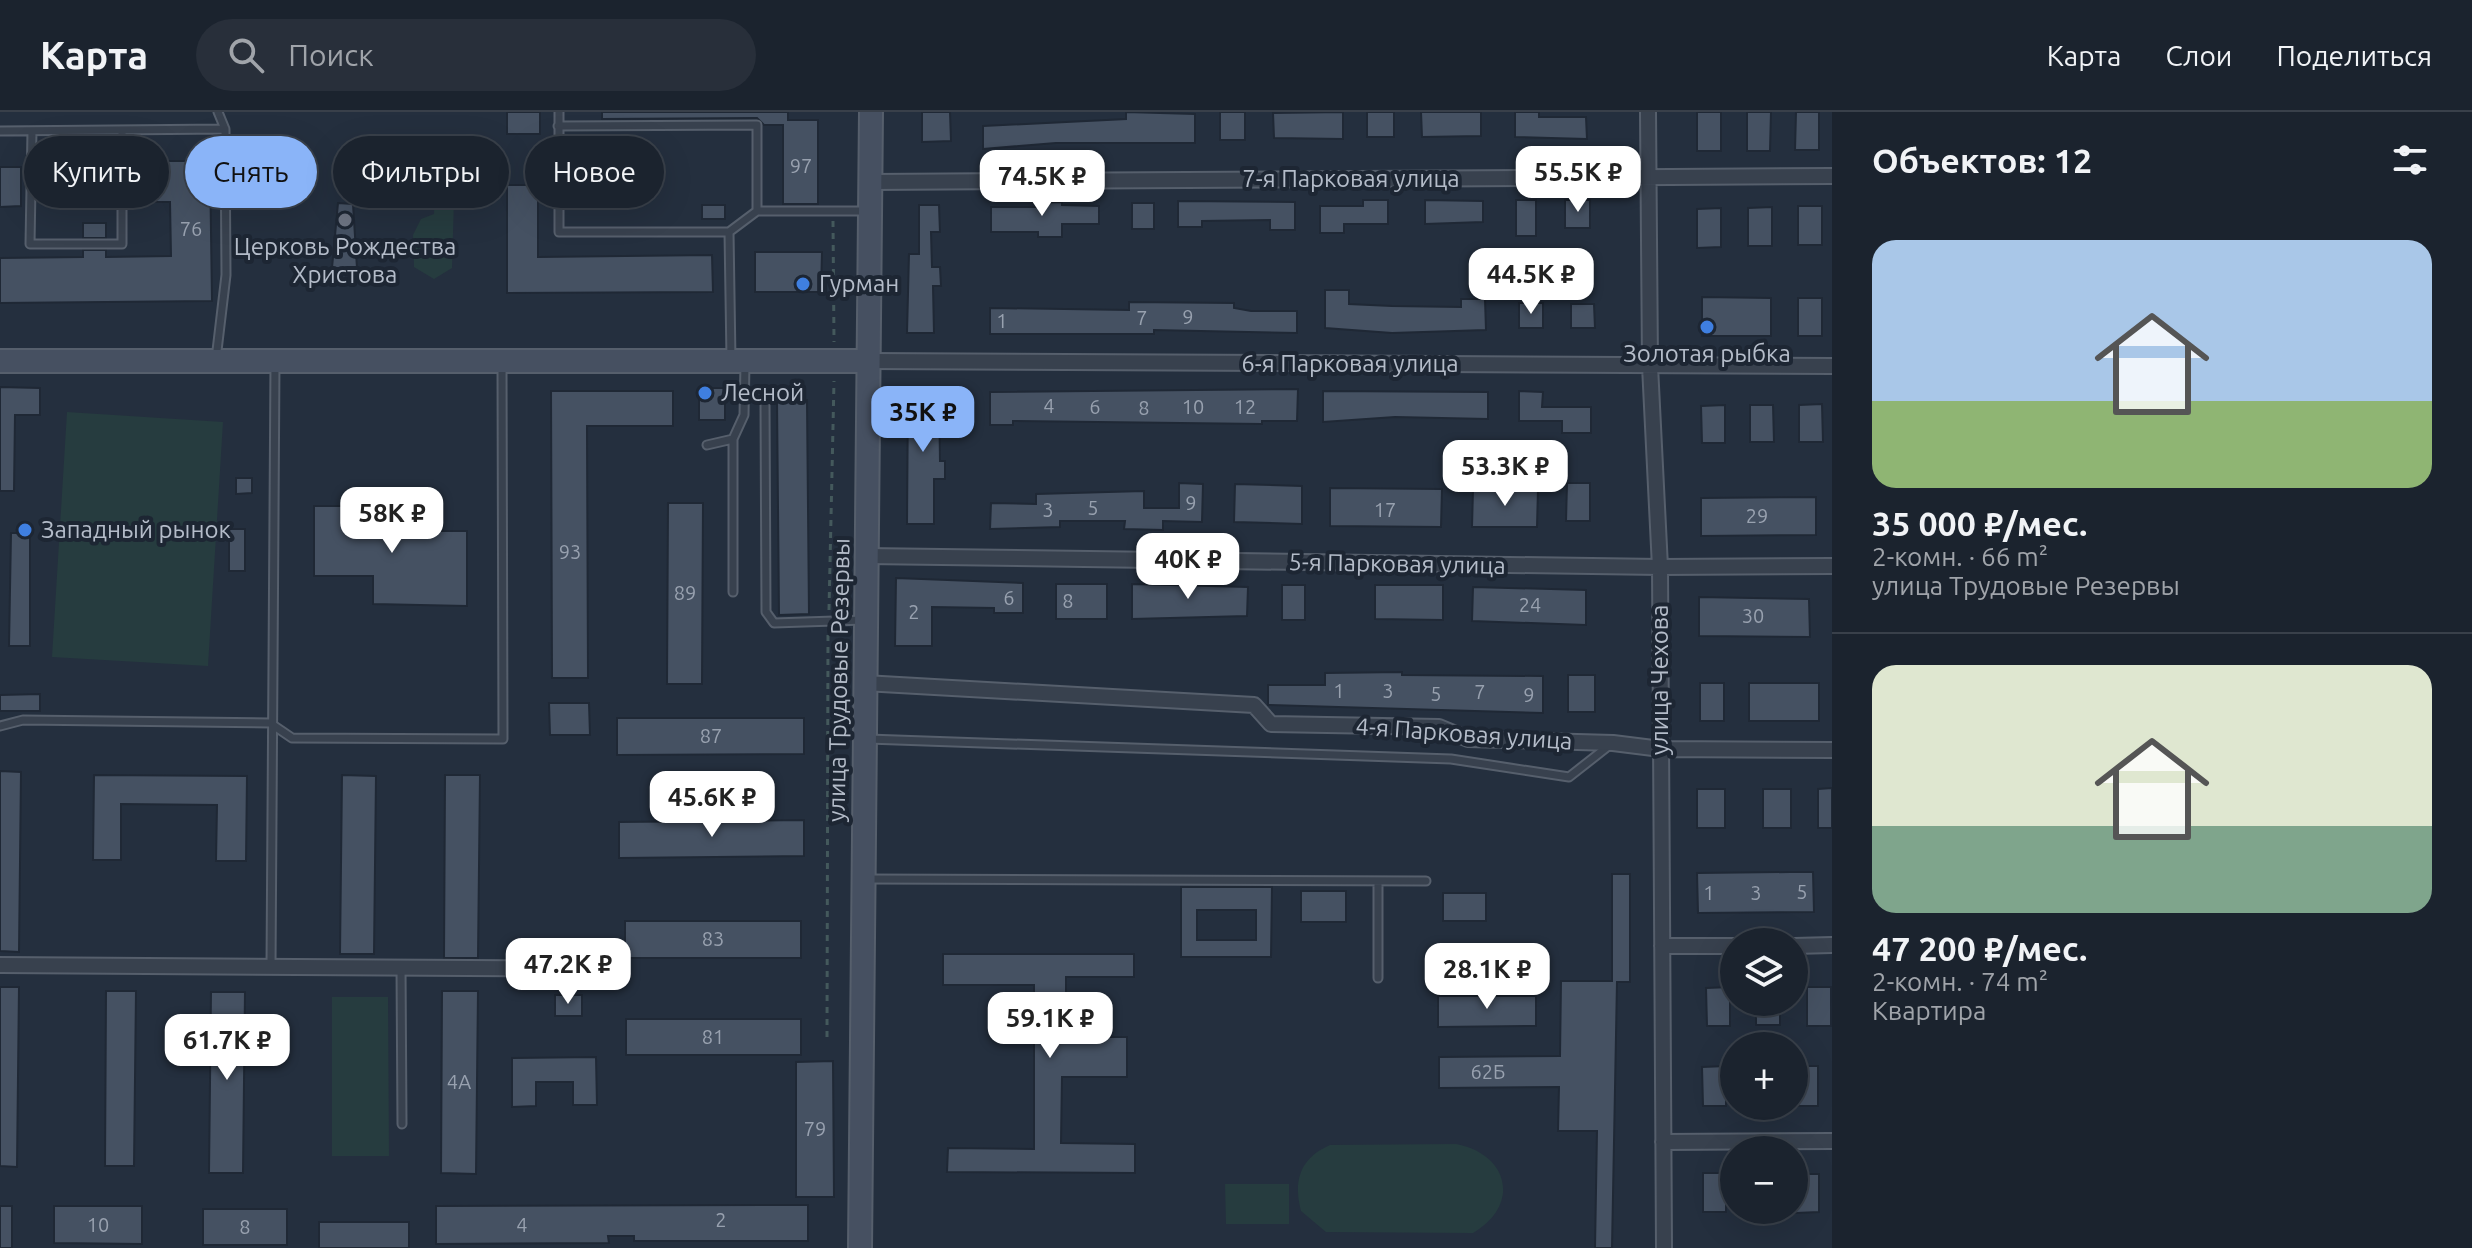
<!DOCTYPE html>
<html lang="ru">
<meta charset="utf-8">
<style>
:root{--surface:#1b232e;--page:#282f3a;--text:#f1f3f6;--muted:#a0a4aa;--line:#39404a;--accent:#8ab4f8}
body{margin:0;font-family:Ubuntu,sans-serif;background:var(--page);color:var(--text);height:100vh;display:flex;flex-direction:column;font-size:30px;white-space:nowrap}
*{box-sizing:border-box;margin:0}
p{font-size:26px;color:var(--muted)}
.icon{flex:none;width:44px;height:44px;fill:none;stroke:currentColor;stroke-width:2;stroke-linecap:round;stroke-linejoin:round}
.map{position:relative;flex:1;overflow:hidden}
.panel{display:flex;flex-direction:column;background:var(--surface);width:640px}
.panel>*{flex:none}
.hud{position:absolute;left:24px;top:24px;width:760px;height:72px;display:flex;gap:16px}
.fabs{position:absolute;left:1720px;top:816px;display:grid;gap:16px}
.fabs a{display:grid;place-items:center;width:88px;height:88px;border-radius:50%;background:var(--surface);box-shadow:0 8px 32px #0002,0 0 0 2px var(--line);font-size:40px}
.price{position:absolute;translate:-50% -68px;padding:0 18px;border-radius:16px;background:#fff;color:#222;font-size:26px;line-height:52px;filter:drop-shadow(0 2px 4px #0008)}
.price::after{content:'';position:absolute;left:50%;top:48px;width:24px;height:18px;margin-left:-12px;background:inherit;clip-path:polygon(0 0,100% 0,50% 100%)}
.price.active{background:var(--accent);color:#111}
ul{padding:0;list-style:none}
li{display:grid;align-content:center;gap:16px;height:424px;padding:0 40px}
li+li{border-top:2px solid var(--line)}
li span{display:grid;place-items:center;height:248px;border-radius:24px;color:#555}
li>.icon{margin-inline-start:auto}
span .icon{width:144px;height:144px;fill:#fffc;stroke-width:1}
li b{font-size:34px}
h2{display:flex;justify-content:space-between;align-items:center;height:96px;padding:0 40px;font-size:34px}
.chip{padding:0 28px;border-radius:36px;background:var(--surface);box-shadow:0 8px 32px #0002,0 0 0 2px var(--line);font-size:28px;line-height:72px}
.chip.active{background:var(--accent);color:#111}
header{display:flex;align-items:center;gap:48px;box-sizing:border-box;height:112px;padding:0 40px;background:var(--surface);border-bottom:2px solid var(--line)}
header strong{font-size:38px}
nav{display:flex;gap:44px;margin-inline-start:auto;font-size:28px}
.search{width:560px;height:72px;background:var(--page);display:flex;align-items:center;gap:20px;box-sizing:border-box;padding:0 28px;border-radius:44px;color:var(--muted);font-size:30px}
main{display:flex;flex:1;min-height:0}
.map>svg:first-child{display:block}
.green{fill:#263c3f}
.building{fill:#455162;stroke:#1f2835;stroke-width:2;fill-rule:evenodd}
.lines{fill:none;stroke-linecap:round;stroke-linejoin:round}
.service-casing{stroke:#565f6c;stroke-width:11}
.minor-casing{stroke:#565f6c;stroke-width:18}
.secondary-casing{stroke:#565f6c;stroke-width:26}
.path{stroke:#44595c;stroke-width:3;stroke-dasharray:6 6;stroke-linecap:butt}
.service{stroke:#38414e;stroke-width:7}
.minor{stroke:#38414e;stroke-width:14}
.secondary{stroke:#465061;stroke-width:22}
.worship-dot{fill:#6b7280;stroke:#1d2633;stroke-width:3}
.shop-dot{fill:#3f7fe0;stroke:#1d2633;stroke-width:3}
.labels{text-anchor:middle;stroke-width:8;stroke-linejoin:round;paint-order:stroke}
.number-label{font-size:20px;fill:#98a1af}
.street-label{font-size:24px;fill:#b4bcc9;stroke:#1d2633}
.poi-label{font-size:24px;fill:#b4bcc9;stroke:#1d2633;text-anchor:start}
</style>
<header>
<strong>Карта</strong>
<div class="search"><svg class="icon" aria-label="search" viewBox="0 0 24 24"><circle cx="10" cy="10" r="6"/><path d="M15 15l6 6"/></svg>Поиск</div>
<nav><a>Карта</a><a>Слои</a><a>Поделиться</a></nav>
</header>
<main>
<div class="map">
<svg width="1832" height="1136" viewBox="0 0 1832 1136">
<rect width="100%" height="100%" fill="#242f3e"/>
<path class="green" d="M447,48L455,53L452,156L434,167L414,155L413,123L421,107L434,102L436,49Z
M67,300L223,310L208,554L52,545Z
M332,885H388L389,1044H332Z
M1456,1032C1509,1042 1521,1093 1473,1121L1326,1120L1301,1099C1293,1069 1300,1046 1330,1033Z
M1225,1072H1289V1112H1226Z"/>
<path class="building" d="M507,0H540V22H507Z
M602,0H788V8H818V92H783V13H764L757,6L602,7Z
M922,0H950L951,29L922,30Z
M1126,0L1195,2V31H1056L983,37V14L1126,7Z
M1220,0H1245V28H1220Z
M1343,0V27L1274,26L1273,1Z
M1367,0H1394V25H1367Z
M1421,0H1481V24L1422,25Z
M1515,0H1539V5H1586L1587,27L1515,25Z
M1697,0H1721V39H1697Z
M1747,0H1771L1770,39H1747Z
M1796,0H1819V38H1795Z
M133,49H210L212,189L0,191V146L83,145V138H106V145L171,144L170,90H133Z
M384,52H412L411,94H384Z
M0,55H21V94L0,95Z
M507,73H538V145L712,143L713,180L507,181Z
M1363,88H1388V112H1344V121H1320V94H1363Z
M1425,88L1483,89V110L1425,112Z
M1516,88H1536V124H1516Z
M1565,88H1590V116H1565Z
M1178,89L1295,90V118H1270V108L1202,109V115H1178Z
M1062,90V93L1099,94V112H1062V125H1038V120H991V95H1037V91Z
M338,91L353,92L357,156H332Z
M1132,91H1154V117H1132Z
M702,93H725V107H702Z
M919,93H939L940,120H931L932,155H940L941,174H933L934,221H907L909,142H919Z
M1798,94H1822V133H1798Z
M1772,95V134H1748V96Z
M1721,96V135L1697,136V97Z
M83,111H106V126H83Z
M755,140H822L821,180H755Z
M1325,178H1349V192L1392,194L1461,195V187H1485L1486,218L1392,221L1325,216Z
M1702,185L1771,186V224H1702Z
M1798,186H1822V224H1798Z
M1129,190L1234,191V196L1251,199H1297V221L1154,218V222H990V196L1129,198Z
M1519,191H1543V216H1519Z
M1571,192H1594L1595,216H1571Z
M0,275L40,276V303H15L14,379H0Z
M699,276H725V308H699Z
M908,276H939L940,349H945V367H934V412H907Z
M1298,277L1297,309H1262V312L1013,309V313H990V280Z
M551,279H673V314H587L588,566H552Z
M1323,279L1488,280V307L1395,305L1323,310Z
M1519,279L1543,280L1542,295H1591V321H1562V309H1519Z
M777,288H807L809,502L779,503Z
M1822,292L1823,330H1799V293Z
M1725,293V331H1702L1701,294Z
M1750,293H1773L1774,330H1750Z
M236,366H252V381L236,382Z
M1179,371L1203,372L1202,410L1163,409V418L1124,417L1125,409H1060V415L990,417L991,391L1036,392V382L1144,379V396H1179Z
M1567,371H1590V409H1566Z
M1235,372L1302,374V412L1234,410Z
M1330,376L1442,377L1441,415L1330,414Z
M1473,377H1538L1537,415H1472Z
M1816,385V423L1701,424V386Z
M668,391H703L702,572H667Z
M314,394H408L407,419H467V494L373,492V464H314Z
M229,417H245V459H229Z
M11,421H30V534H9Z
M896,466L1023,471V501H994V496L932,495V534H895Z
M1056,472H1107V507H1056Z
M1132,472L1248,475L1247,504L1132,507Z
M1282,473H1305V508H1282Z
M1375,473H1443V508L1375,507Z
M1473,475L1586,478V513L1472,509Z
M1699,485L1809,487L1810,525L1699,524Z
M1402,560V563L1543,564V601L1268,593V573H1325V561Z
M1568,563H1595V600H1568Z
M1700,571H1724V609H1700Z
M1749,571H1819V609H1749Z
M40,582V599H0V583Z
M549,591H589L590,623H550Z
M617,606H804V642L617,643Z
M0,659L21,660L19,840L0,839Z
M94,663L247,664L246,749H216L217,693L121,692V748H93Z
M342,663L376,664L374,842H340Z
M445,663H480L478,846H444Z
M1832,676V716H1818V677Z
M1697,677H1725V716H1697Z
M1763,677H1791V716H1763Z
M804,708V744L619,746V710Z
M1790,760H1813L1814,800L1698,801L1697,761Z
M1612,762H1630V870H1617L1612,1136H1595L1597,1019H1558L1559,975L1439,976V945L1560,944L1561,869H1612Z
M1181,775H1272L1271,845H1181ZM1197,798H1256V828H1197Z
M1301,779H1346V810H1301Z
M1443,781H1486V809H1443Z
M625,809H801V846H625Z
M943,842H1134V865H1066V925H1127V965H1062L1061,1031L1135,1032V1061L947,1060L948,1036L1034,1037V873H943Z
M0,875H19L17,1055L0,1054Z
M1730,875V914H1707L1706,876Z
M1807,875H1831V914H1807Z
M106,879H136L134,1054H105Z
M442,879H478L476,1062L441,1061Z
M211,880H245L243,1061H209Z
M555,883H582V904H555Z
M1438,884H1536V914L1438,915Z
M1756,890H1780V913H1756Z
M626,907H801V943H626Z
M596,945L597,993H573V970H536V994L512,995V946Z
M833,949L834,1085H796V950Z
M1726,954V994H1703L1702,955Z
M1795,954H1818V994H1795Z
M1703,1061H1726V1100H1703Z
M1796,1062H1819V1100L1796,1101Z
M808,1093V1129H634V1124H608L609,1131L436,1132V1094Z
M0,1094H12V1136H0Z
M54,1094H142V1132L54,1131Z
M203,1097H287V1133H203Z
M319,1110H409V1136H319Z"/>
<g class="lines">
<g class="service-casing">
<path id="service" d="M559,0V120H729L731,247
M558,14L757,13V99H866
M0,19L225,17
M32,19L30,132H122V19
M729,120L757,99
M216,247L226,163L225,17L218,0
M765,290L766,500L774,511L864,508
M733,327V480
M707,333L733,327L744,303L745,252
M0,614L23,608L270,611L292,626L503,627L502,254
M868,627L1451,647L1569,665L1611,632
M865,767L1426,769
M1378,769V866
M271,854L275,251
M401,855L402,1012"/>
</g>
<g class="minor-casing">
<path id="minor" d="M1648,0L1650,254L1660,455L1664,1136
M871,70L1832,64
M868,249L1832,254
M866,444L1660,455L1832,454
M864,571L1254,593L1271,612L1439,615L1468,627L1613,631L1661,637L1832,638
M1662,834H1734
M1794,834L1832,833
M0,853L606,857
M1663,1030L1832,1029"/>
</g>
<g class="secondary-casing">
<path id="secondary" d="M0,249H868
M860,1136L871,0"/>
</g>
<path class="path" d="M833,109L834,230
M829,498L834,269
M827,925L828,521"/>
<use href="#service" class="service"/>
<use href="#minor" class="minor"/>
<use href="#secondary" class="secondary"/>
</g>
<circle class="worship-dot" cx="345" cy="108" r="8"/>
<g class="shop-dot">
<circle cx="803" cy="172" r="8"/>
<circle cx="1707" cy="215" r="8"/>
<circle cx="705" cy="281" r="8"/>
<circle cx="25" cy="418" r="8"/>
</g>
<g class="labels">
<g class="number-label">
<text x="801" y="61">97</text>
<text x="191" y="124">76</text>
<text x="1188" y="212">9</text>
<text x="1142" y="213">7</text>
<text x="1002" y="216">1</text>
<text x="1049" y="301">4</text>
<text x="1095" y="302">6</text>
<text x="1193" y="302">10</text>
<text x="1245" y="302">12</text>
<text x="1144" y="303">8</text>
<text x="1191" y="398">9</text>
<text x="1093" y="403">5</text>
<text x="1048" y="405">3</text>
<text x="1385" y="405">17</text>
<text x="1757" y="411">29</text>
<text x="570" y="447">93</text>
<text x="685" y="488">89</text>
<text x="1009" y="493">6</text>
<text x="1068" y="496">8</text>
<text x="1530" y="500">24</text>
<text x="914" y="507">2</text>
<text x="1753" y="511">30</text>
<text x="1339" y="586">1</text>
<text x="1388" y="586">3</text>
<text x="1480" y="587">7</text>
<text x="1436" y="589">5</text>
<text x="1529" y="590">9</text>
<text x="711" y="631">87</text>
<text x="1802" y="787">5</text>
<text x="1709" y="788">1</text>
<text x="1756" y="788">3</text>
<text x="713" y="834">83</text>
<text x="713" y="932">81</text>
<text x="1488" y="967">62Б</text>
<text x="459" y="977">4А</text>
<text x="815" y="1024">79</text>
<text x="721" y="1115">2</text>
<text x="98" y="1120">10</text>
<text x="522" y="1120">4</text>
<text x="245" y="1122">8</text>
</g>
<g class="street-label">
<text x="1351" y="75">7-я Парковая улица</text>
<text x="1350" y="260">6-я Парковая улица</text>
<text transform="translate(1397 452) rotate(1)" y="8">5-я Парковая улица</text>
<text transform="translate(839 568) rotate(-89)" y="8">улица Трудовые Резервы</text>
<text transform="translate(1660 568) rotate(-90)" y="8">улица Чехова</text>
<text transform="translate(1464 622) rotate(4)" y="8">4-я Парковая улица</text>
</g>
<g class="poi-label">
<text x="345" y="143" text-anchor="middle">Церковь Рождества<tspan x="345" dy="28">Христова</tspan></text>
<text x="819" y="180">Гурман</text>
<text x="1707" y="250" text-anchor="middle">Золотая рыбка</text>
<text x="721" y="289">Лесной</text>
<text x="41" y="426">Западный рынок</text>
</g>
</g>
</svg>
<div class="fabs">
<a><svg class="icon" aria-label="layers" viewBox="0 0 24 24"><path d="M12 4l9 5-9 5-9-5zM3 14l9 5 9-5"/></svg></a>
<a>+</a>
<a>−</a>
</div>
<b class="price" style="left:1578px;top:102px">55.5K ₽</b>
<b class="price" style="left:1042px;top:106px">74.5K ₽</b>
<b class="price" style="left:1531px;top:204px">44.5K ₽</b>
<b class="price active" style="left:923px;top:342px">35K ₽</b>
<b class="price" style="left:1505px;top:396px">53.3K ₽</b>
<b class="price" style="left:392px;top:443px">58K ₽</b>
<b class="price" style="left:1188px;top:489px">40K ₽</b>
<b class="price" style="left:712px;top:727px">45.6K ₽</b>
<b class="price" style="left:568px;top:894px">47.2K ₽</b>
<b class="price" style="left:1487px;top:899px">28.1K ₽</b>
<b class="price" style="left:1050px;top:948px">59.1K ₽</b>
<b class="price" style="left:227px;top:970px">61.7K ₽</b>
<div class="hud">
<a class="chip">Купить</a>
<a class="chip active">Снять</a>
<a class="chip">Фильтры</a>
<a class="chip">Новое</a>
</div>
</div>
<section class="panel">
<h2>Объектов: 12<svg class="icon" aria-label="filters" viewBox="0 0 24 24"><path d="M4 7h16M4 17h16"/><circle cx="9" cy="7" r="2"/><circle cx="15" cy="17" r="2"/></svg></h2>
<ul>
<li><span style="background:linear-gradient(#a9c7e8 65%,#8fb573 0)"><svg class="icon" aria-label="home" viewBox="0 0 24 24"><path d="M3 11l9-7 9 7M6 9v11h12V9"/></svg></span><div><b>35 000 ₽/мес.</b><p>2-комн. · 66 m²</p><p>улица Трудовые Резервы</p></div></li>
<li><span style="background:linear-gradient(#dfe7d0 65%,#7fa58c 0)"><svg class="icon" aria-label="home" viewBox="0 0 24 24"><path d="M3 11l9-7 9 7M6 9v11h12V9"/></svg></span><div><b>47 200 ₽/мес.</b><p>2-комн. · 74 m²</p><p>Квартира</p></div></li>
</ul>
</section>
</main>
